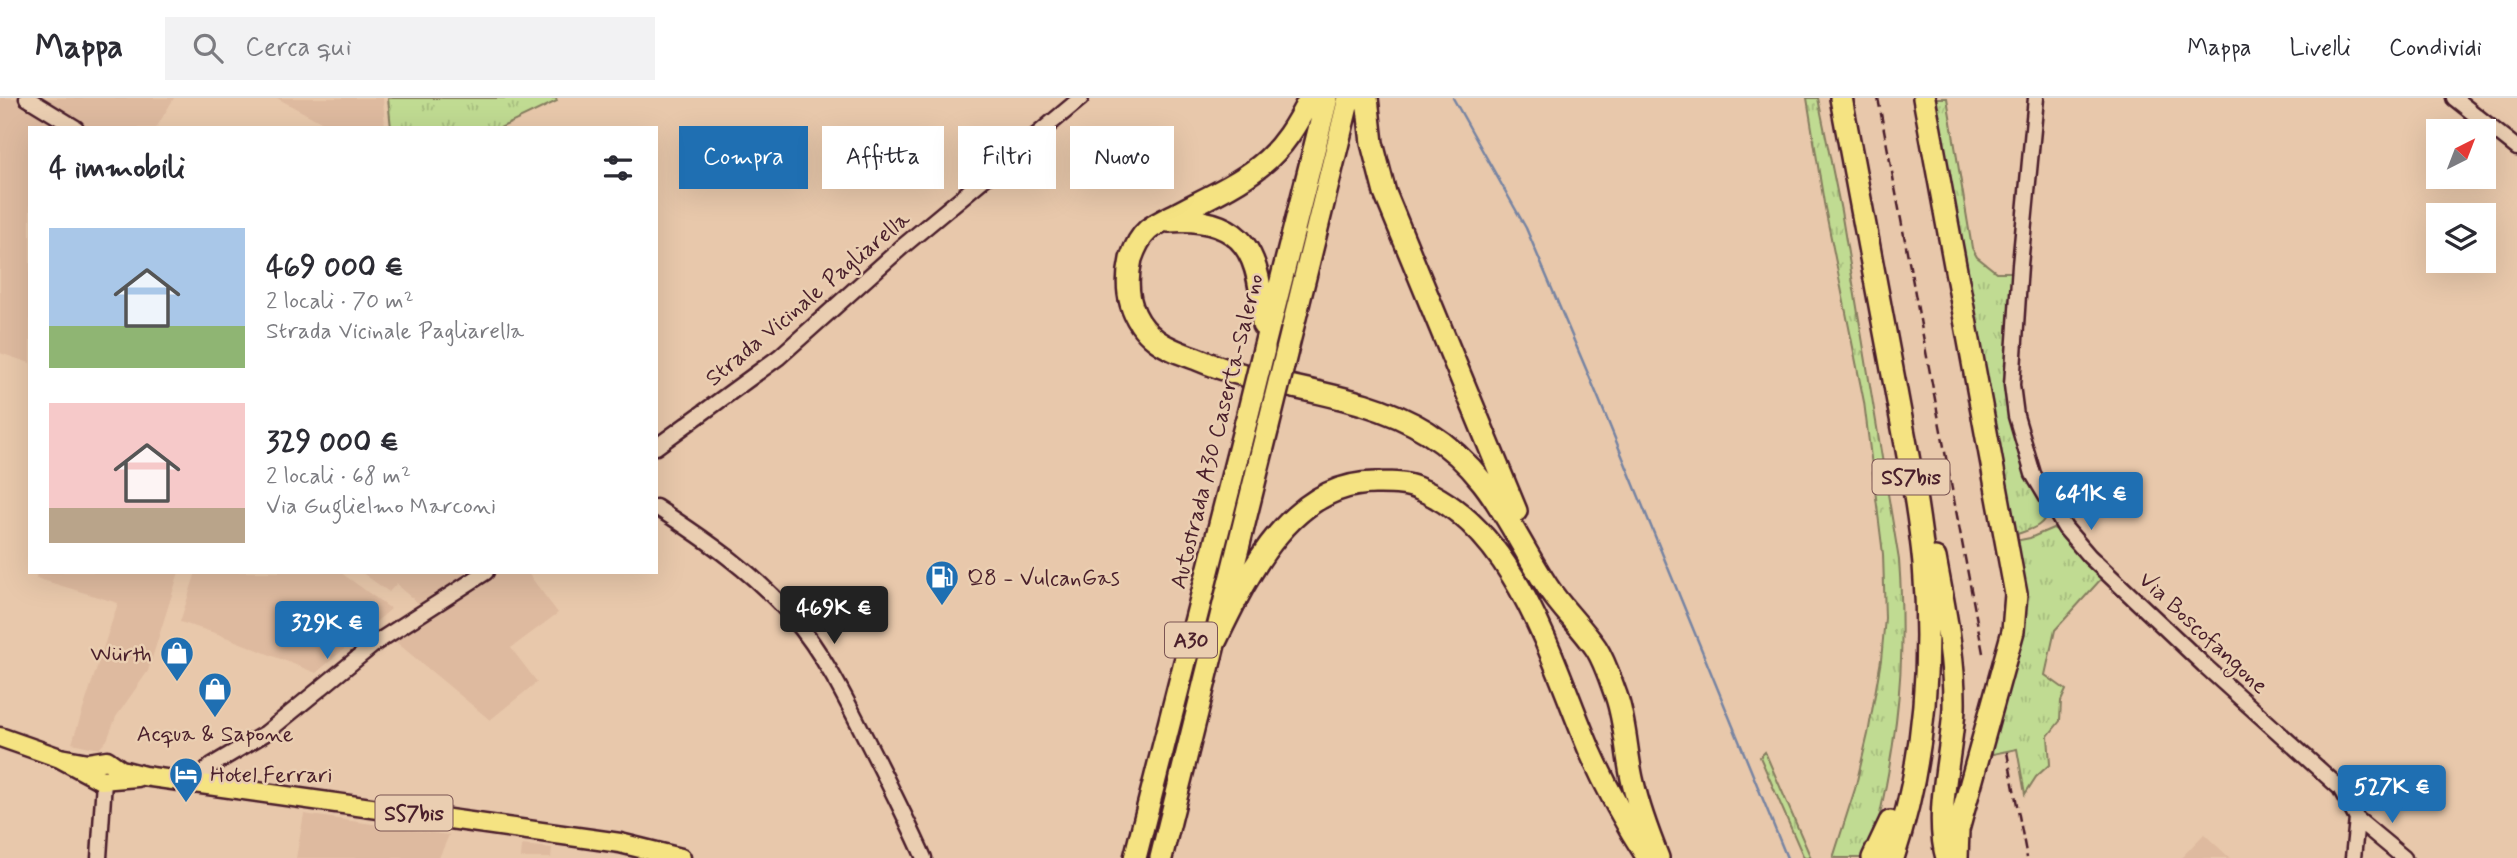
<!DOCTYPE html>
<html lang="it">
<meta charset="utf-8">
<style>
:root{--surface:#fff;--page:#f2f2f3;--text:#2b2b33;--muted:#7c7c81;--line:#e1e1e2;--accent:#1f6fb2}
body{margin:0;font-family:Mynerve,sans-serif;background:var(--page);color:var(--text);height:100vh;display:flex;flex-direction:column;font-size:26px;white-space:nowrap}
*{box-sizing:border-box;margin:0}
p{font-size:23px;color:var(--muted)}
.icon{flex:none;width:38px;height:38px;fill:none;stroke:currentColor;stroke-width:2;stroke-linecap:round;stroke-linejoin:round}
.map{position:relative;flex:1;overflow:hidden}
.drawer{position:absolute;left:28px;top:28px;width:630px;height:448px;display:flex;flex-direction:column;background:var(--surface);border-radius:0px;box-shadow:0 7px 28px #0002}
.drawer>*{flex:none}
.guide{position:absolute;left:679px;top:28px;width:665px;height:63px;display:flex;gap:14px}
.needle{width:46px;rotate:42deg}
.tools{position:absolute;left:2426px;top:21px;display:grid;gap:14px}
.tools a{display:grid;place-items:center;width:70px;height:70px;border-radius:0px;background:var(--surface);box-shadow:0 7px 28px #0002;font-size:35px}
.price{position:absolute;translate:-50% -60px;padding:0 16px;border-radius:7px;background:var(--accent);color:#fff;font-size:23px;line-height:46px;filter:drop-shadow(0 2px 4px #0008)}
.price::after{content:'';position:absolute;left:50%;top:42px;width:21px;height:16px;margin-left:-10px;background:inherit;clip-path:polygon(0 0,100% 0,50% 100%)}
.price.on{background:#222;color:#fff}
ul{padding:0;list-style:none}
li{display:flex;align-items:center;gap:21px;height:175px;padding:0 21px}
li span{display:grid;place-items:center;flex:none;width:196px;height:140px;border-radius:0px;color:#555}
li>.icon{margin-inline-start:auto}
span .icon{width:84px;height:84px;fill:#fffc;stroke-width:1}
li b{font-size:30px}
h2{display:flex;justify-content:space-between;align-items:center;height:84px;padding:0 21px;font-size:30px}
.chip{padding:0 24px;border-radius:0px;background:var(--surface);box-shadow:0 7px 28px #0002;font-size:24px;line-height:63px}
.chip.on{background:var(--accent);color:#fff}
header{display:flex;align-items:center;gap:42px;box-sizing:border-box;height:98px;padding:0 35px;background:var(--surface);border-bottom:2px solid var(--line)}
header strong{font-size:33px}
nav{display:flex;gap:38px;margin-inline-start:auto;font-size:24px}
.search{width:490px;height:63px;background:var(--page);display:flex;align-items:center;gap:18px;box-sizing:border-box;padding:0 24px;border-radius:0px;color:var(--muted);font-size:26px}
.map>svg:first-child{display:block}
.built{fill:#deba9f}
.grass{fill:url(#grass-tufts);stroke:#857d5e;stroke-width:2}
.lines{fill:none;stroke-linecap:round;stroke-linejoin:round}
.stream{stroke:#7784a2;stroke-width:2.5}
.minor-casing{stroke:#4a1f2b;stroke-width:19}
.major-casing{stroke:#4a1f2b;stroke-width:23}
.highway-casing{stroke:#4a1f2b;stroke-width:26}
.minor{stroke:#eaceb1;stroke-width:14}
.major{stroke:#f5e382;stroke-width:18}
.highway{stroke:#f5e382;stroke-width:21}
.rail{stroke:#4a1f2b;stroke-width:2.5;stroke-dasharray:10 5;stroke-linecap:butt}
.highway-bridge-casing{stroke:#4a1f2b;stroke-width:26;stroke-linecap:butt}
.highway-bridge{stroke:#f5e382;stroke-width:21}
.labels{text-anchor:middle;stroke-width:5;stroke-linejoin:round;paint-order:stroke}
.shield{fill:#eaceb1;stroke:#7a5453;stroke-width:2}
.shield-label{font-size:21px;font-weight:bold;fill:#4a1f2b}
.street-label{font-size:23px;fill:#4a1f2b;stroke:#eaceb1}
.poi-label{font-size:23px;fill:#4a1f2b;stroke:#eaceb1;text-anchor:start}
</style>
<header>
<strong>Mappa</strong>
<div class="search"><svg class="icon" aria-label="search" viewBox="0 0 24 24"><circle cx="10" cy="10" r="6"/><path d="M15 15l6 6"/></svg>Cerca qui</div>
<nav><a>Mappa</a><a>Livelli</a><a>Condividi</a></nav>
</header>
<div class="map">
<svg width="2517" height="760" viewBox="0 0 2517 760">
<defs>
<pattern id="grass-tufts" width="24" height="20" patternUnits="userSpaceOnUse" patternTransform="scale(1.75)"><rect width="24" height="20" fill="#c0db92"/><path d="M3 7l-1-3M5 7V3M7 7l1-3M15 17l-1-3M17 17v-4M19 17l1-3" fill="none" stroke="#a6bc7e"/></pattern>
</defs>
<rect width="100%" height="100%" fill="#e8c8ab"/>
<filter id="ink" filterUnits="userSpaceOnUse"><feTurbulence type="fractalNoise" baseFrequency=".0143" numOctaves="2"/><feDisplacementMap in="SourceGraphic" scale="14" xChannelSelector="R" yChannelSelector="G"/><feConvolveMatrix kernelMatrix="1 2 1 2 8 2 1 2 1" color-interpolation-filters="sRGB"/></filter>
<g filter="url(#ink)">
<path class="built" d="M0,0H17L66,30H30V265L0,255Z
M38,0H174L156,30H86Z
M277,0H383L385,30H332Z
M37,474H179L148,573L116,619L107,642L99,651L72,645L118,505L36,480Z
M196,474H340L391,511L316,575L218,536L180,524Z
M361,474H470L423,505H418L400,490L397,485L389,494Z
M497,474H527L558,515L511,550L537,584L490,622L390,539Z
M304,716L433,735L449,737L439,760H296Z
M2204,736L2230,760H2181Z
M522,747L552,750L551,760H521Z"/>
<path class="grass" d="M388,0H556L557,3L500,30H391Z
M1807,0H1818L1841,113L1899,462C1905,542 1901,609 1886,687C1881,710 1877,739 1866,760H1833L1855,691L1868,636L1881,562L1885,520L1883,456L1864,304L1824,105Z
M1931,0H1947L1972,150L1977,159L1996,174H2013C2009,226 1999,283 2013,335C2021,363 2033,388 2046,414C2046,429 2027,432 2015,437Z
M2053,430L2061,435L2102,480L2055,532L2045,577L2066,592L2061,603L2060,623L2048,638L2050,666L2036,679L2025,696L2017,651L1988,657L2015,443L2030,440Z
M1765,654L1811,760H1804L1760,659Z"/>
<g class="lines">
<path class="stream" d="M1453,0L1526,130L1598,299L1787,760"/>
<g class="minor-casing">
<path id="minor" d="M27,0L76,30
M2036,0L2020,167L2012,287L2016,318L2033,376L2065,430L2089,458L2204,567L2340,690L2357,721L2353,760
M2454,0L2517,50
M656,349L779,259L902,149L1081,0
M656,409C705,441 755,475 793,520C822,554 843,595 863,635C884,676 905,717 924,760
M193,684L212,667L266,635L377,544L486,474
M2357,721L2404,760
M99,760L104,683"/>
</g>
<g class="major-casing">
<path id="major" d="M0,639L60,660L101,682L137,679
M60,660L88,665L107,662L121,672L144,678L620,745L681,760"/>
</g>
<g class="highway-casing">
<path id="highway" d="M1310,0C1297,26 1283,50 1260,68C1236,87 1209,99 1182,113C1171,119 1158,124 1148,132C1140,139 1134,152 1131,161C1124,192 1130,222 1156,242C1168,251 1183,256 1197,261C1271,293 1358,291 1427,334C1492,375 1508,428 1547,488C1561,510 1581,528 1596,550C1605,564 1610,581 1616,597C1626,625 1626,657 1633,685C1639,711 1648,735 1658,760
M1367,0L1372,45L1385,95L1516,413
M1841,0C1859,94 1877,188 1894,282C1905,343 1918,404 1924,466C1932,565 1924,666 1893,760
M1924,0L2016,496L2013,533L1958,732L1957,760
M1168,123C1246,117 1261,158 1263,227
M1292,232L1349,0
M1264,251L1327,0
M1935,460C1944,509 1955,559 1954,610C1952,657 1934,714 1947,760
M1215,544C1247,478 1292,381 1380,385C1392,385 1406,385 1417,390C1517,430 1551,562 1590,653C1607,691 1626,726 1648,760
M1135,760L1246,324
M1161,760L1268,329
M1873,760L1890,724"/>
</g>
<use href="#minor" class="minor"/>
<use href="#major" class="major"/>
<use href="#highway" class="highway"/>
<path class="rail" d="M1878,0L1983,555
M2007,654L2027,760"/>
<g class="highway-bridge-casing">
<path id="highway-bridge" d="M1246,324L1264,251
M1268,329L1292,232"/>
</g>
<use href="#highway-bridge" class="highway-bridge"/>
</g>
</g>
<defs>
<g id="fuel-pin" transform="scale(1.75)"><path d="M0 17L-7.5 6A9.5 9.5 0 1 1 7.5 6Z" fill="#1f6fb2" stroke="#eaceb1"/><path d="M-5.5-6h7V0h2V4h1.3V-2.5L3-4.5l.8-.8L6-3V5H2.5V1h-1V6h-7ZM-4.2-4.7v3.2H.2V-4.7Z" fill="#fff"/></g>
<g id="shop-pin" transform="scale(1.75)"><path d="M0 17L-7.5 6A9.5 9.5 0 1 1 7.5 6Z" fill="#1f6fb2" stroke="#eaceb1"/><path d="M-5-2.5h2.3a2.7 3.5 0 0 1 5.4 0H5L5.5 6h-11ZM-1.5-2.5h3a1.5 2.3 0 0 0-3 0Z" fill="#fff"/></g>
<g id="hotel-pin" transform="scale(1.75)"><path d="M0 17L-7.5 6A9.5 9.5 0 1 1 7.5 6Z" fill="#1f6fb2" stroke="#eaceb1"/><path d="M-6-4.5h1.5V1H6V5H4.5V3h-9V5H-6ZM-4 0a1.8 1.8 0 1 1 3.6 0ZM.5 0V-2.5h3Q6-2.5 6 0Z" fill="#fff"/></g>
</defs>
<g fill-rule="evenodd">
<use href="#fuel-pin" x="942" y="479"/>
<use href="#shop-pin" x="177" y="555"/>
<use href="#shop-pin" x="215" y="591"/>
<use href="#hotel-pin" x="186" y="676"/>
</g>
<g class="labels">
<g class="shield">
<rect x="1872.5" y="361.5" width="77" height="35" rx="5"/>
<rect x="1165" y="524.5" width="52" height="35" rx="5"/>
<rect x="375.5" y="697.5" width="77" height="35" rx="5"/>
</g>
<g class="shield-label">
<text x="1911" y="386">SS7bis</text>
<text x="1191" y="549">A30</text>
<text x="414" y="722">SS7bis</text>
</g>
<g class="street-label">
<text transform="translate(807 200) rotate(-40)" y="8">Strada Vicinale Pagliarella</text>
<text transform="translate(1216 333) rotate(-76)" y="8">Autostrada A30 Caserta-Salerno</text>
<text transform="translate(2204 534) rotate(43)" y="8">Via Boscofangone</text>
</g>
<g class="poi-label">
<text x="967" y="487">Q8 - VulcanGas</text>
<text x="152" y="563" text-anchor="end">Würth</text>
<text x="215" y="643" text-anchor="middle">Acqua &amp; Sapone</text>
<text x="210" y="684">Hotel Ferrari</text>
</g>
</g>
</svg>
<div class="tools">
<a><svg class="needle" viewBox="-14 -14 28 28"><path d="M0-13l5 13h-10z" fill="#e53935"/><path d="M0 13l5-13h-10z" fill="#7c7c81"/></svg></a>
<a><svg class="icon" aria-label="layers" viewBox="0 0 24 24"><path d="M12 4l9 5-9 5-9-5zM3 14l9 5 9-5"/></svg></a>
</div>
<b class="price" style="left:2091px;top:434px">641K €</b>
<b class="price on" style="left:834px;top:548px">469K €</b>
<b class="price" style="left:327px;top:563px">329K €</b>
<b class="price" style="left:2392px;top:727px">527K €</b>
<div class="guide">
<a class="chip on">Compra</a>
<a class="chip">Affitta</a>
<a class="chip">Filtri</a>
<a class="chip">Nuovo</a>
</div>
<section class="drawer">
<h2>4 immobili<svg class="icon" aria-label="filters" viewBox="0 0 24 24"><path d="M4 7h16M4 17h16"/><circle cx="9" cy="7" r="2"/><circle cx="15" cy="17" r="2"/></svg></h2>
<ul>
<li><span style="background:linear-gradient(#a9c7e8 70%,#8fb573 0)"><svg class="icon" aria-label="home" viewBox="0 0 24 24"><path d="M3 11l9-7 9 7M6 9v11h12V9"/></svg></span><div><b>469 000 €</b><p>2 locali · 70 m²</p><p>Strada Vicinale Pagliarella</p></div></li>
<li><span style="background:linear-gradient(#f6c9c9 75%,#b9a48a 0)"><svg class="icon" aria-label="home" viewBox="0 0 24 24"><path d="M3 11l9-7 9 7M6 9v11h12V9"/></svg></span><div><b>329 000 €</b><p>2 locali · 68 m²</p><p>Via Guglielmo Marconi</p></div></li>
</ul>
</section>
</div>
